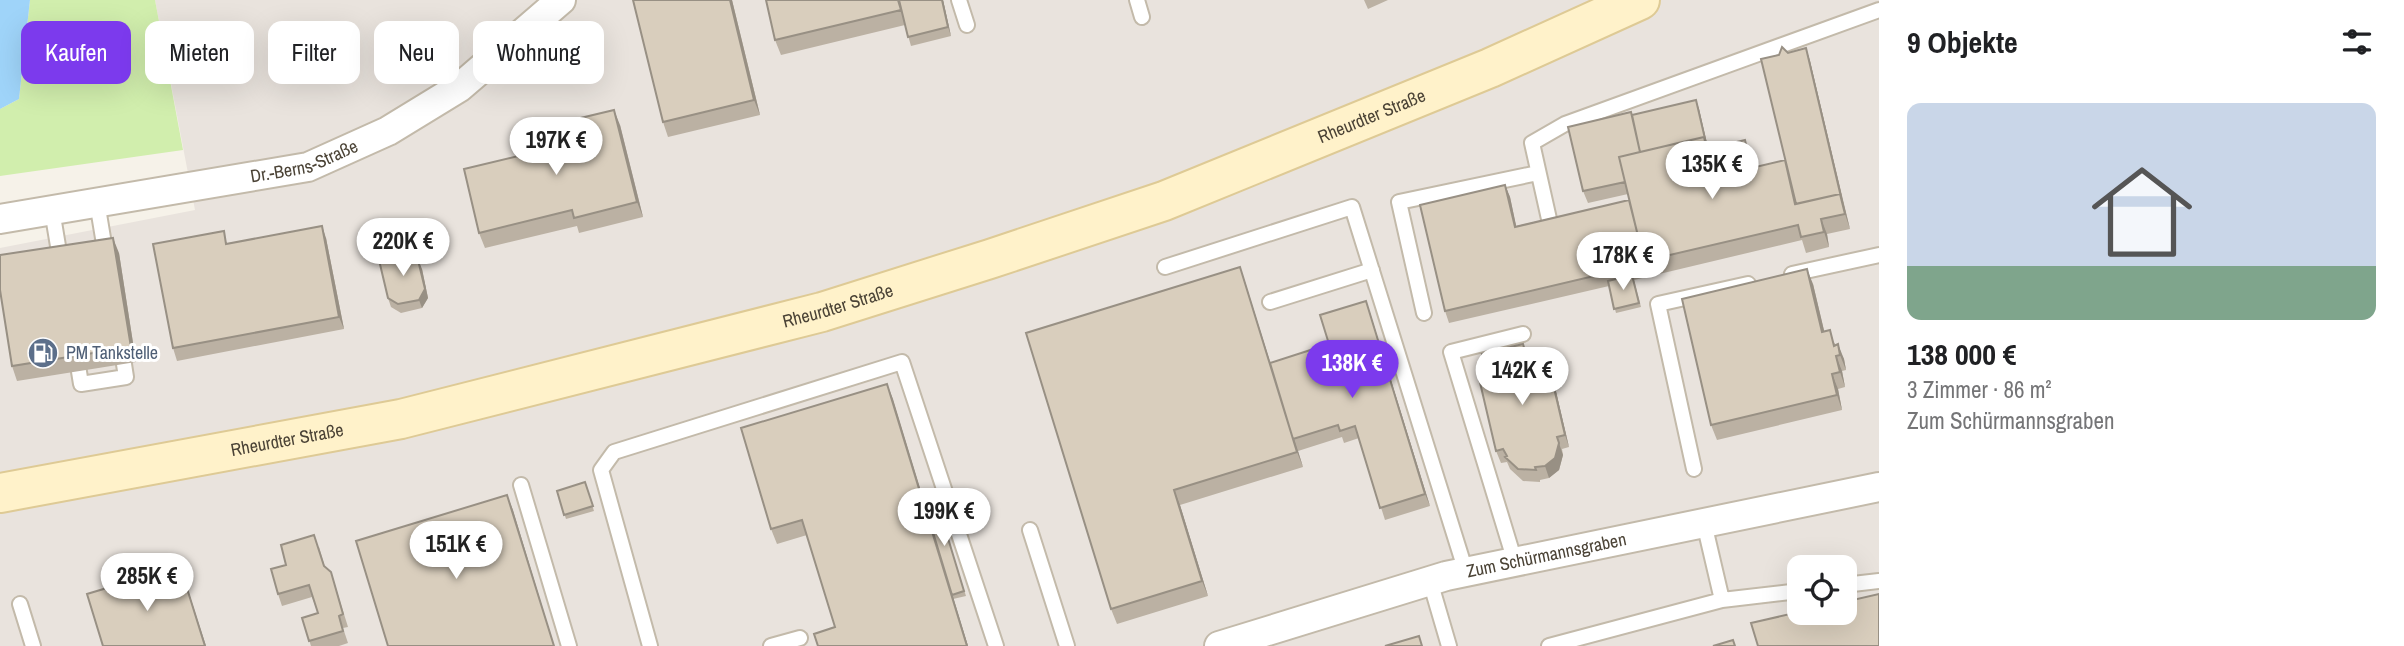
<!DOCTYPE html>
<html lang="de">
<meta charset="utf-8">
<style>
:root{--surface:#fff;--page:#f2f2f2;--text:#202124;--muted:#757577;--accent:#7c3aed}
body{margin:0;font-family:"Archivo Narrow",sans-serif;background:var(--page);color:var(--text);height:100vh;display:flex;flex-direction:column;font-size:26px;white-space:nowrap}
*{box-sizing:border-box;margin:0}
p{font-size:23px;color:var(--muted)}
.icon{flex:none;width:38px;height:38px;fill:none;stroke:currentColor;stroke-width:2;stroke-linecap:round;stroke-linejoin:round}
.map{position:relative;flex:1;overflow:hidden}
.side{display:flex;flex-direction:column;background:var(--surface);width:525px}
.side>*{flex:none}
.guide{position:absolute;left:21px;top:21px;width:665px;height:63px;display:flex;gap:14px}
.fabs{position:absolute;left:1787px;top:555px;display:grid;gap:14px}
.fabs a{display:grid;place-items:center;width:70px;height:70px;border-radius:14px;background:var(--surface);box-shadow:0 7px 28px #0002;font-size:35px}
.price{position:absolute;translate:-50% -60px;padding:0 16px;border-radius:24px;background:#fff;color:#222;font-size:23px;line-height:46px;filter:drop-shadow(0 2px 4px #0008)}
.price::after{content:'';position:absolute;left:50%;top:42px;width:21px;height:16px;margin-left:-10px;background:inherit;clip-path:polygon(0 0,100% 0,50% 100%)}
.price.on{background:var(--accent);color:#fff}
ul{padding:0;list-style:none}
li{display:grid;align-content:center;gap:14px;height:371px;padding:0 28px}
li span{display:grid;place-items:center;height:217px;border-radius:14px;color:#555}
li>.icon{margin-inline-start:auto}
span .icon{width:126px;height:126px;fill:#fffc;stroke-width:1}
li b{font-size:30px}
h2{display:flex;justify-content:space-between;align-items:center;height:84px;padding:0 28px;font-size:30px}
.pill{padding:0 24px;border-radius:14px;background:var(--surface);box-shadow:0 7px 28px #0002;font-size:24px;line-height:63px}
.pill.on{background:var(--accent);color:#fff}
main{display:flex;flex:1;min-height:0}
.map>svg:first-child{display:block}
.industrial{fill:#e9e3dd;fill-rule:evenodd}
.green{fill:#d1eead}
.water{fill:#9fd4f9}
.lines{fill:none;stroke-linecap:round;stroke-linejoin:round}
.lane-casing{stroke:#c3baaa;stroke-width:18}
.street-casing{stroke:#c3baaa;stroke-width:32}
.secondary-casing{stroke:#deca95;stroke-width:42}
.lane{stroke:#fff;stroke-width:14}
.street{stroke:#fff;stroke-width:28}
.secondary{stroke:#fff2ca;stroke-width:38}
.wall{fill:#bbb1a3}
.shaded-wall{fill:#989084}
.building{fill:#d9cebd;stroke:#989084;stroke-width:2}
.labels{text-anchor:middle;stroke-width:6;stroke-linejoin:round;paint-order:stroke}
.street-label{font-size:18px;fill:#4b4336;stroke:#fff}
.service-label{font-size:18px;fill:#4e5e75;stroke:#fff;text-anchor:start}
</style>
<main>
<div class="map">
<svg width="1879" height="646" viewBox="0 0 1879 646">
<rect width="100%" height="100%" fill="#f6f2e9"/>
<path class="industrial" d="M155,0H1879V646H0V248L195,210ZM1799,567H1844V612H1799Z"/>
<path class="green" d="M30,0H155L183,150L0,176V109L19,99Z"/>
<path class="water" d="M0,0H30L19,99L0,109Z"/>
<g class="lines">
<g class="lane-casing">
<path id="lane" d="M959,0L967,25
M1137,0L1142,17
M97,202L106,256
M52,210L61,264
M1549,219L1532,143L1565,124L1879,10
M1165,267L1352,207L1466,572
M1792,274L1879,255
M1270,302L1372,270
M1424,313L1399,202L1538,173
M76,353L81,384L126,377L121,345
M1694,469L1658,304L1748,284
M521,485L569,646
M1704,523L1722,600L1799,591
M1030,530L1067,646
M1515,562L1451,352L1523,334
M1430,581L1449,646
M1844,585L1879,581
M20,604L33,646
M650,646L601,470L614,452L902,362L996,646
M771,646L800,638
M1549,646L1722,600"/>
</g>
<g class="street-casing">
<g id="street">
<path id="s1" d="M0,219L308,167L388,131L460,87L561,0"/>
<path id="s2" d="M1219,646L1446,576L1879,487"/>
</g>
</g>
<g class="secondary-casing">
<g id="secondary">
<path id="s3" d="M0,493L401,419L822,312L990,259L1164,201L1490,68L1640,0"/>
</g>
</g>
<use href="#lane" class="lane"/>
<use href="#street" class="street"/>
<use href="#secondary" class="secondary"/>
</g>
<path class="wall" d="M732,0L760,115L668,137L663,122Z
M766,0H943L951,36L911,46L905,25L781,55L775,40Z
M1364,0H1388L1368,9Z
M1806,48L1810,61L1850,229L1827,234L1829,247L1806,253L1802,240L1634,280L1641,307L1616,313L1609,286L1449,323L1445,311L1505,185L1510,197L1516,226L1629,200L1628,194L1588,203L1583,191L1632,115L1696,100L1699,109L1708,149H1748L1752,168L1785,160L1788,53Z
M620,125L643,217L579,233L577,226L485,248L479,233L556,147Z
M326,238L344,329L177,361L173,348L228,243Z
M119,253L136,362L17,381L12,366Z
M1240,267L1270,363L1329,344L1370,313L1430,506L1385,520L1359,438L1344,443L1342,437L1298,451L1303,467L1180,505L1208,596L1117,624L1111,609Z
M422,269L428,298L422,308L401,313L391,307L388,298Z
M1813,284L1824,331L1836,345L1844,359L1846,370L1842,371L1845,387L1838,389L1842,410L1717,440L1711,425Z
M1528,356L1529,362L1551,370L1569,447L1562,449L1563,455L1559,470L1549,478L1540,480V482L1523,481L1510,469L1507,462L1501,463L1496,451Z
M887,384L925,506L937,502L966,596L953,599L968,646L835,627L807,535L777,544L771,529Z
M585,482L594,511L566,519L557,491Z
M319,547L325,567L331,572L348,627L343,628L348,643L339,646H311L302,618L318,613L312,597L282,606L278,594L286,565Z"/>
<path class="shaded-wall" d="M730,0H732L760,115L754,100Z
M942,0H943L951,36L948,27Z
M1806,48L1810,61L1845,209L1841,197Z
M1696,100L1699,109L1709,152L1706,143Z
M614,110L620,125L643,217L637,202Z
M1505,185L1510,197L1519,239L1515,227Z
M1840,194L1845,209L1850,229L1845,214Z
M1821,219L1827,234L1829,247L1824,232Z
M322,226L326,238L344,329L339,317Z
M113,238L119,253L136,362L131,347Z
M418,260L422,269L428,298L422,308L419,300Z
M1240,267L1245,282L1303,467L1297,452Z
M1807,269L1813,284L1828,347L1822,332Z
M1366,301L1370,313L1430,506L1425,494Z
M1838,344L1844,359L1846,370L1840,355Z
M1836,356L1842,371L1845,387L1840,372Z
M1547,358L1551,370L1569,447L1565,435Z
M1832,374L1838,389L1842,410L1837,395Z
M887,384L893,399L968,646H967Z
M1557,437L1563,455L1559,470L1549,478L1545,466Z
M1174,490L1180,505L1208,596L1202,581Z
M507,495L513,510L554,646Z
M180,566L185,581L206,646H205Z"/>
<path class="building" d="M633,0H730L754,100L663,122Z
M766,0H898L901,10L775,40Z
M899,0H942L948,27L908,37Z
M1782,47L1788,53L1806,48L1841,197L1840,194L1796,204L1761,59L1779,55Z
M1696,100L1706,143L1704,137L1640,152L1632,115Z
M614,110L637,202L574,218L572,210L479,233L464,169L556,147L551,125Z
M1631,112L1640,152L1619,157L1625,182L1583,191L1568,127Z
M1704,137L1713,177L1785,160L1795,204L1840,194L1845,214L1821,219L1824,232L1801,237L1798,225L1644,261L1619,157Z
M1745,140L1751,168L1714,177L1708,149Z
M1505,185L1515,227L1629,200L1645,264L1445,311L1420,205Z
M322,226L339,317L173,348L153,244L224,231L226,244Z
M113,238L131,347L12,366L0,290V255Z
M407,253L418,260L425,289L419,300L398,304L388,298L379,260Z
M1240,267L1297,452L1174,490L1202,581L1111,609L1026,333Z
M1807,269L1822,332L1830,330L1834,346L1838,344L1840,355L1836,356L1840,372L1832,374L1837,395L1711,425L1682,299Z
M1632,275L1639,303L1614,309L1608,281Z
M1366,301L1425,494L1380,508L1355,426L1340,431L1338,425L1293,439L1270,363L1329,344L1320,315Z
M1523,344L1528,362L1547,358L1565,435L1557,437L1559,443L1555,458L1545,466L1535,467L1536,470L1518,469L1505,457L1507,456L1503,449L1496,451L1478,374L1486,372L1482,354Z
M887,384L967,646H818L814,634L835,627L802,520L771,529L741,428Z
M585,482L593,506L564,515L557,491Z
M507,495L554,646H388L356,541Z
M937,502L964,591L952,595L925,506Z
M314,535L324,566L331,572L343,614L339,616L343,631L309,641L302,618L318,613L309,585L278,594L271,569L286,565L281,545Z
M180,566L205,646H103L87,594Z
M1879,594V646H1758L1751,623L1799,612H1844V602Z
M1419,636L1422,646H1385Z
M1733,640L1735,646H1713Z"/>
<defs>
<g id="fuel-disc" transform="scale(1.575)"><circle r="9.5" fill="#5c6f8a" stroke="#fff"/><path d="M-5.5-6h7V0h2V4h1.3V-2.5L3-4.5l.8-.8L6-3V5H2.5V1h-1V6h-7ZM-4.2-4.7v3.2H.2V-4.7Z" fill="#fff"/></g>
</defs>
<g fill-rule="evenodd">
<use href="#fuel-disc" x="43" y="353"/>
</g>
<g class="labels">
<g class="street-label">
<text dy="6" stroke="none"><textPath href="#s3" startOffset="1426">Rheurdter Straße</textPath></text>
<text dy="6" stroke="none"><textPath href="#s1" startOffset="310">Dr.-Berns-Straße</textPath></text>
<text dy="6" stroke="none"><textPath href="#s3" startOffset="859">Rheurdter Straße</textPath></text>
<text dy="6" stroke="none"><textPath href="#s3" startOffset="292">Rheurdter Straße</textPath></text>
<text dy="6" stroke="none"><textPath href="#s2" startOffset="340">Zum Schürmannsgraben</textPath></text>
</g>
<g class="service-label">
<text x="66" y="359">PM Tankstelle</text>
</g>
</g>
</svg>
<div class="fabs">
<a><svg class="icon" aria-label="locate" viewBox="0 0 24 24"><circle cx="12" cy="12" r="6"/><path d="M12 2v4M12 18v4M2 12h4M18 12h4"/></svg></a>
</div>
<b class="price" style="left:556px;top:177px">197K €</b>
<b class="price" style="left:1712px;top:201px">135K €</b>
<b class="price" style="left:403px;top:278px">220K €</b>
<b class="price" style="left:1623px;top:292px">178K €</b>
<b class="price on" style="left:1352px;top:400px">138K €</b>
<b class="price" style="left:1522px;top:407px">142K €</b>
<b class="price" style="left:944px;top:548px">199K €</b>
<b class="price" style="left:456px;top:581px">151K €</b>
<b class="price" style="left:147px;top:613px">285K €</b>
<div class="guide">
<a class="pill on">Kaufen</a>
<a class="pill">Mieten</a>
<a class="pill">Filter</a>
<a class="pill">Neu</a>
<a class="pill">Wohnung</a>
</div>
</div>
<section class="side">
<h2>9 Objekte<svg class="icon" aria-label="filters" viewBox="0 0 24 24"><path d="M4 7h16M4 17h16"/><circle cx="9" cy="7" r="2"/><circle cx="15" cy="17" r="2"/></svg></h2>
<ul>
<li><span style="background:linear-gradient(#c9d6e8 75%,#7fa58c 0)"><svg class="icon" aria-label="home" viewBox="0 0 24 24"><path d="M3 11l9-7 9 7M6 9v11h12V9"/></svg></span><div><b>138 000 €</b><p>3 Zimmer · 86 m²</p><p>Zum Schürmannsgraben</p></div></li>
</ul>
</section>
</main>
